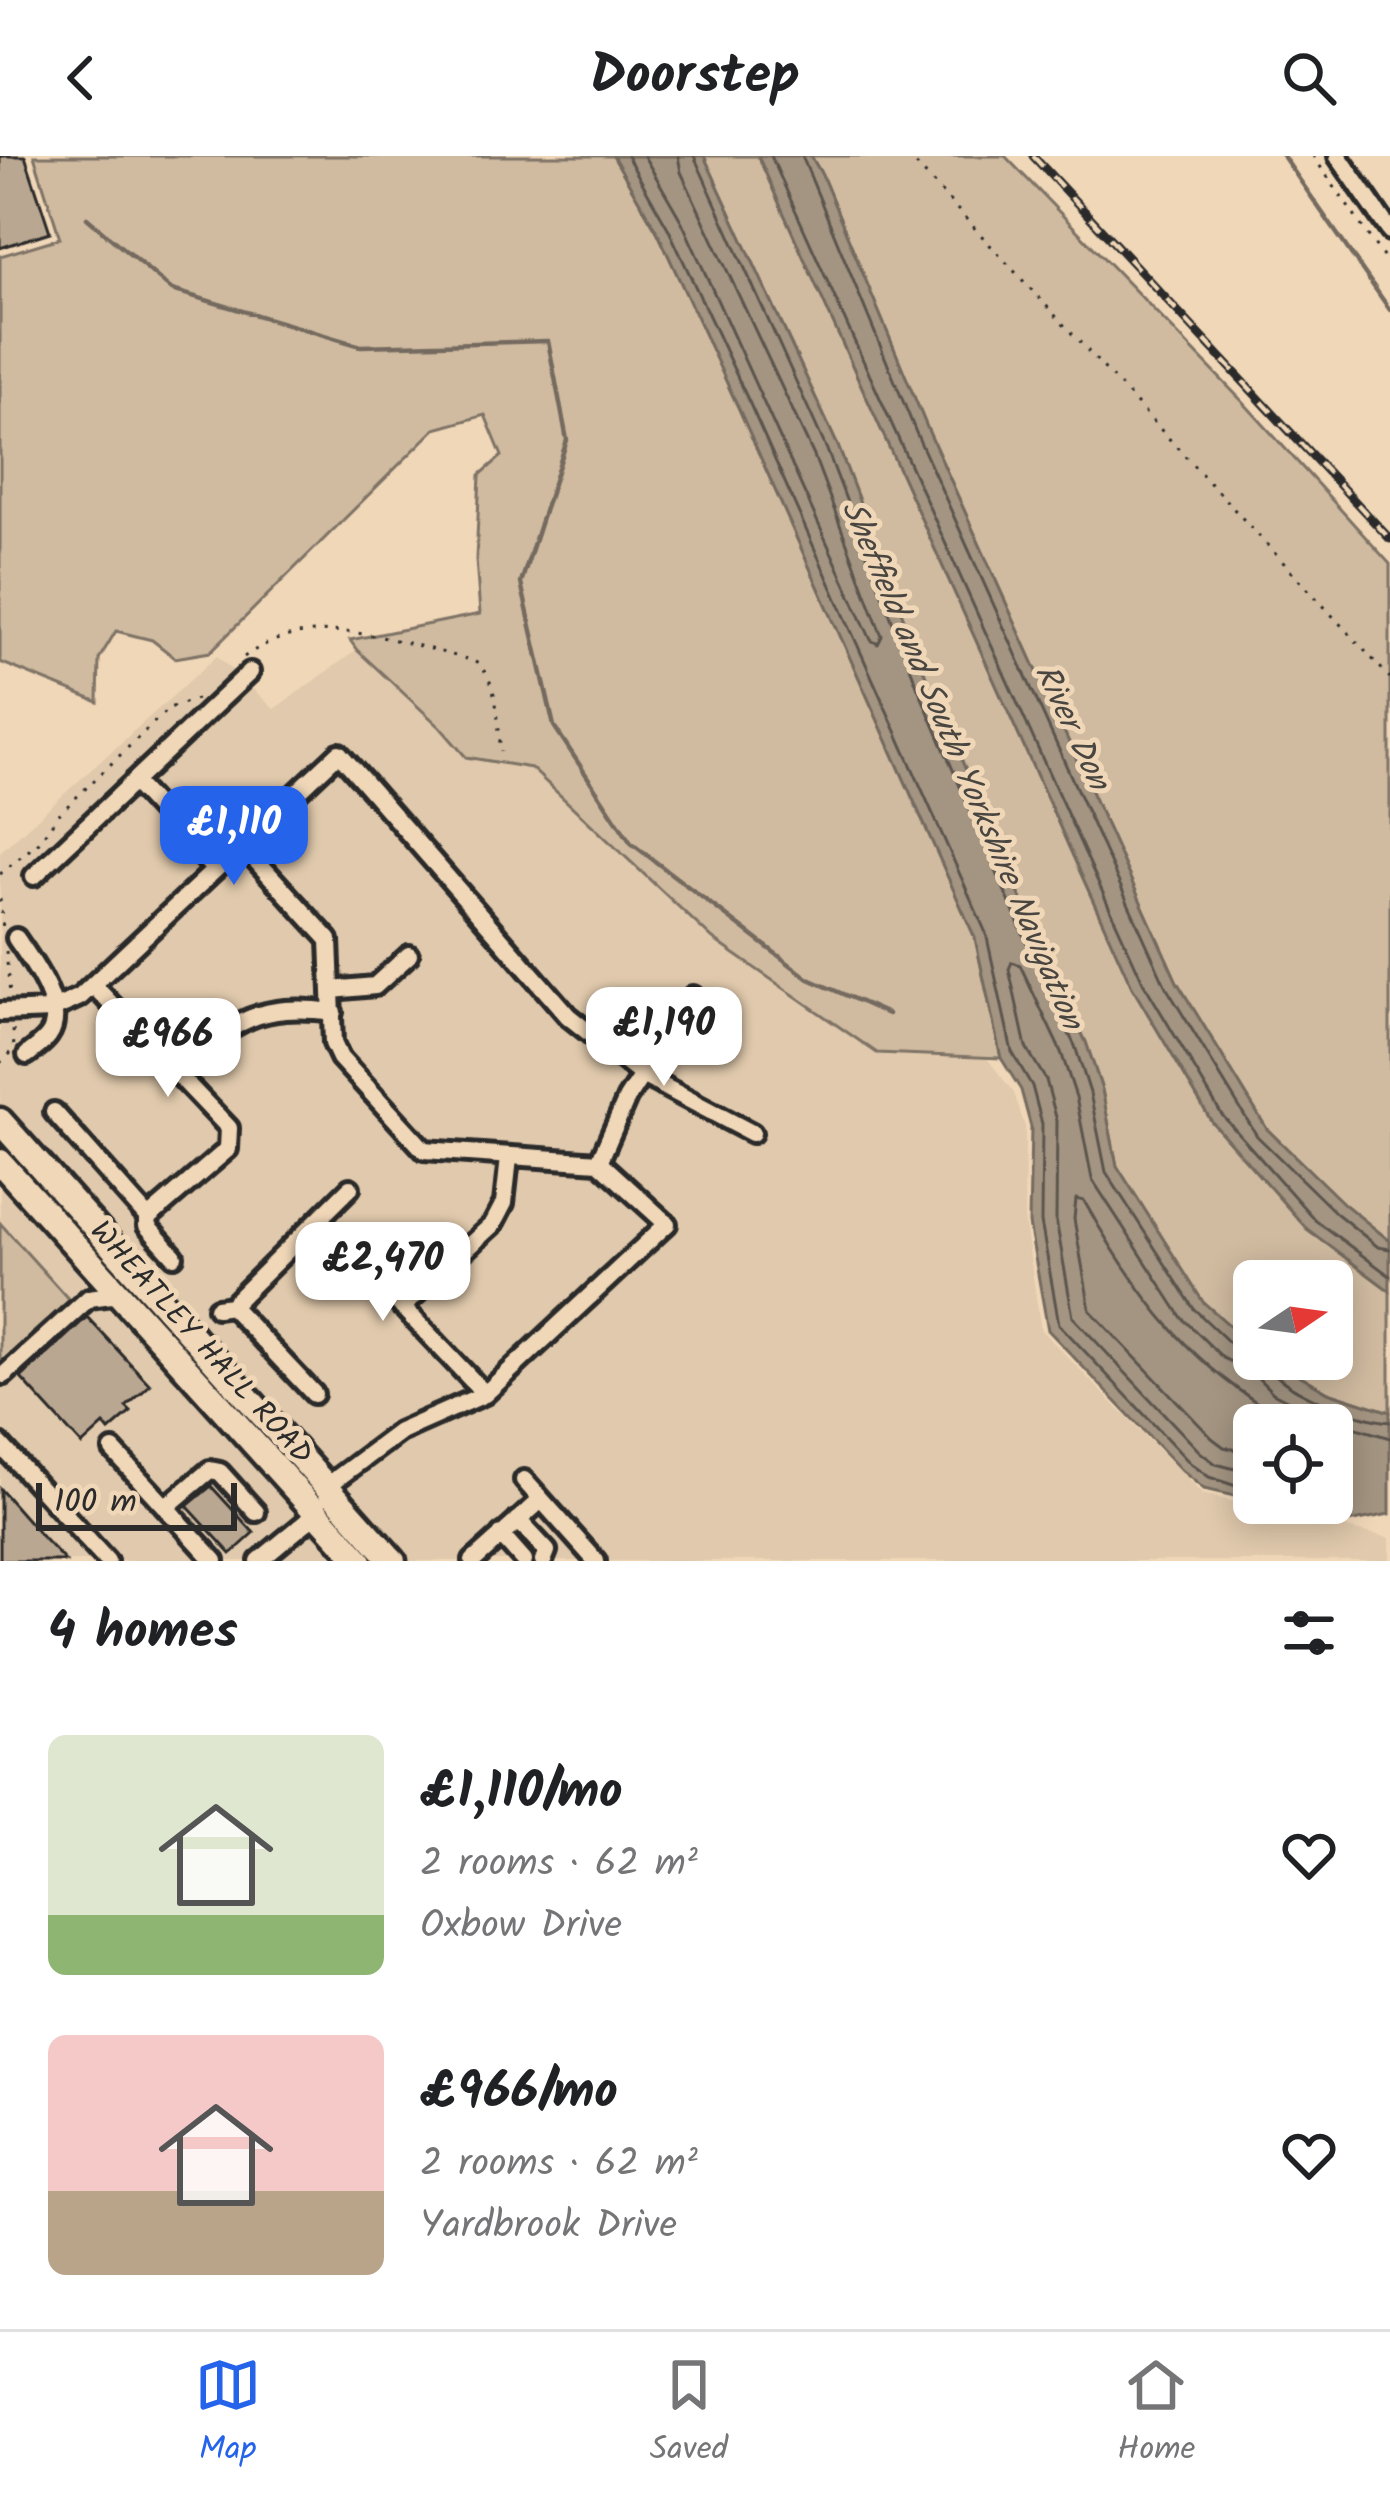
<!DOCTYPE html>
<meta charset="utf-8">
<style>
:root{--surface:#fff;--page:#f6f6f6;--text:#202124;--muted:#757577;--line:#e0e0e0;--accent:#2563eb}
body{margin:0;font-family:Kalam,sans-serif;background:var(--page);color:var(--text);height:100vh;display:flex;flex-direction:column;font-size:45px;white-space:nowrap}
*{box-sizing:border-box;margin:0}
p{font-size:39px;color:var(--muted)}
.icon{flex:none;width:66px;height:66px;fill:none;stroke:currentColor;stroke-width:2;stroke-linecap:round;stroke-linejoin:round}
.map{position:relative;height:1405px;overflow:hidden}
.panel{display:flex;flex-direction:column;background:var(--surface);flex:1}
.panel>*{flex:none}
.needle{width:78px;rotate:77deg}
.buttons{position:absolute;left:1233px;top:1104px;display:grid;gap:24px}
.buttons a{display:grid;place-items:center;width:120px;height:120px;border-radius:18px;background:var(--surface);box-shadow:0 6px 30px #0003;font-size:60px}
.scale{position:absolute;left:36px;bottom:30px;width:201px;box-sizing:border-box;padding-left:12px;border:6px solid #2b2b2b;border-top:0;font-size:33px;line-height:42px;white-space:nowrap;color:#2b2b2b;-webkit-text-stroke:9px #f0d7b8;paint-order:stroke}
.price{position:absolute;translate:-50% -102px;padding:0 27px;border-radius:24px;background:#fff;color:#222;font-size:39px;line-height:78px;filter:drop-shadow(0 3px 6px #0008)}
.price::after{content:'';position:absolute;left:50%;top:72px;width:36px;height:27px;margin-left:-18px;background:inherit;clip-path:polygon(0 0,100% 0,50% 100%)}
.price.active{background:var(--accent);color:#fff}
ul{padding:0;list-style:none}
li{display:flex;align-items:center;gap:36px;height:300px;padding:0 48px}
li span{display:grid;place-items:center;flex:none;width:336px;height:240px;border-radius:18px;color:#555}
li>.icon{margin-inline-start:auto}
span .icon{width:144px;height:144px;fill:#fffc;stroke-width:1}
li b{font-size:51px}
h2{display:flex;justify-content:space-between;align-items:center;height:144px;padding:0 48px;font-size:51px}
header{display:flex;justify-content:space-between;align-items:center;height:156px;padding:0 48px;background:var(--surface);font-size:54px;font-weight:700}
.dock{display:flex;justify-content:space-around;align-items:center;height:168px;border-top:3px solid var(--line);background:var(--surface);font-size:33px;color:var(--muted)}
.dock a{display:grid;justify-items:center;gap:6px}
.dock .active{color:var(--accent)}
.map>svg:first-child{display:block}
.built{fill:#e0c9ac}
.green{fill:#d0bba0;stroke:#7e7366;stroke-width:3}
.water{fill:#a49582;stroke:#746b5f;stroke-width:3;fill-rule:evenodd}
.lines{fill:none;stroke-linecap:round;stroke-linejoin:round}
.shore{stroke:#5b554e;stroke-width:3}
.stream{stroke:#746b5f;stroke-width:4.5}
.building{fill:#baa791;stroke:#2b2b2b;stroke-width:3}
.minor-casing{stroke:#2b2b2b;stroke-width:26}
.highway-casing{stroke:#2b2b2b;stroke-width:33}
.path{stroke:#2b2b2b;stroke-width:3;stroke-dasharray:3 9;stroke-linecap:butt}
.minor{stroke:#f0d7b8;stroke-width:16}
.highway{stroke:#f0d7b8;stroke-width:24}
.rail-casing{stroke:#2b2b2b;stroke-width:9}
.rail{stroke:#f0d7b8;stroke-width:4.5;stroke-dasharray:14;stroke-linecap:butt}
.labels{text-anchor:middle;stroke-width:10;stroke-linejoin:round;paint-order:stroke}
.street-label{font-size:30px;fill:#2b2b2b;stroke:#f0d7b8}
.water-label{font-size:33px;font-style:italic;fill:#494641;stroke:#f0d7b8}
</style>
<header><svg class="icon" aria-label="back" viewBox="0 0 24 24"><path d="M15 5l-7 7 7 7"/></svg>Doorstep<svg class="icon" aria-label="search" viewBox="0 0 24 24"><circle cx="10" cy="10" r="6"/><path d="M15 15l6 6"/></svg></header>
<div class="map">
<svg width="1390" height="1405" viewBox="0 0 1390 1405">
<rect width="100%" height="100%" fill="#f0d7b8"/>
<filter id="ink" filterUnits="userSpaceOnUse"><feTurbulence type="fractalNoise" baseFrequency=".00833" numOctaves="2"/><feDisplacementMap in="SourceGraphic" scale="24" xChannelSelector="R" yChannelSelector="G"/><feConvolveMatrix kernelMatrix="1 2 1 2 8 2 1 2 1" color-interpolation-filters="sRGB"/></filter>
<g filter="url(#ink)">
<path class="built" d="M357,494L440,571L466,601L531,612L713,783L877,897L986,901L1014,937L1025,971L1024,1061L1041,1174L1202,1338L1390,1382V1405H0V696L217,500L274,553Z"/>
<path class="green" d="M34,0H613L658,77L739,253L975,782L1001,902L877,897L713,783L531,612L466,601L440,571L357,494L350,484L480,458L476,403L480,319L502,300L485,259L435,273L210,496L175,502L152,484L116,475L99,503L98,546L0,506V100L60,82Z
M704,0H758L1132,831L1212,966L1307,1073L1390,1135V1256L1328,1236L1272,1203H1332V1125H1254V1191L1203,1146L1117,1010L1102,934L1086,886L1055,822L929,528L838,290Z
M811,0H1005L1243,246L1390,408V1085L1344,1048L1267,973L1177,826L928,274L822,19Z
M0,1067L71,1146L0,1211Z"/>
<path class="water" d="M613,0H704L838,290L929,528L1055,822L1086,886L1102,934L1117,1010L1203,1146L1254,1191V1203H1272L1328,1236L1390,1256V1358L1338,1368L1257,1352L1239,1341L1204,1333L1182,1315L1048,1174L1029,1068L1031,971L1021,934L1001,902L975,782L739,253L658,77ZM1254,1269H1332V1347H1254Z
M758,0H811L822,19L928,274L1177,826L1267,973L1344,1048L1390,1085V1135L1307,1073L1212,966L1132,831Z"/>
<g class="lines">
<path class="shore" d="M627,0L668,72L750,248L986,777L1012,896L1032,930L1042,968L1041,1066L1059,1168L1190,1307L1209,1321L1254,1336
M644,0L682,66L871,484L878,488L882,480L814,300L681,16L678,0
M694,0L827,294L918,532L1044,827L1075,890L1090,937L1106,1016L1194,1153L1233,1190L1254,1199
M771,0L1143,826L1222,959L1315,1064L1390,1120
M802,0L917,279L1166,831L1257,980L1336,1057L1378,1091L1390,1093
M1266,1203C1271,1233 1361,1264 1390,1266
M1254,1298L1224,1291L1212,1282L1090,1154L1074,1063L1076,1043L1084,1045C1140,1144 1193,1215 1295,1269
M1254,1318L1216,1308L1200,1296L1073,1161L1056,1064L1057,965L1046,924L1026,891L1009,813L1012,806L1020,809L1061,896L1076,941L1092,1023L1182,1162L1223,1202L1252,1216L1273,1237L1320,1261L1390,1282"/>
<path class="stream" d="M1283,0L1390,154
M87,62L172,134L361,190L548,185L567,284L521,427L554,570L631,687L809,823L888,858"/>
</g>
<path class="building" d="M0,0H25L50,76L0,92Z
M87,1161L150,1229L126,1251L131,1256L109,1275L104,1269L82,1289L21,1222Z
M211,1330L254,1377L231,1398L187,1350Z
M0,1333L44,1383L65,1405H0Z"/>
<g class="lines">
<g class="minor-casing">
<path id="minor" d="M1338,0L1390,75
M135,627L215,714
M242,689L329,784L333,887L340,902L424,994L599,1006L667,1068L485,1238L399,1276L327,1330
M34,720L250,516
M16,782C30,803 68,852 49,879C44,887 34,893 27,899
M332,834L375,830L409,799
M0,856L51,854L80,841L339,597L568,860L642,919L752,977
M177,915C234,867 254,846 333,856
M54,956L148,1062L228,993L229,972L94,830
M599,1006L627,942L693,840
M148,1062L147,1070L174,1100
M319,1063L485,1238
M231,1150L314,1238
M402,1151L493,1068L504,1047L509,1002
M217,1152L231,1150L350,1032
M4,1219L89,1142L119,1138
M0,1288L107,1405
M113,1294L215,1405
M524,1324L596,1405
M166,1351L210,1314L220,1316L256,1356
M518,1364L547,1395L543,1405
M501,1379L524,1405
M259,1405L317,1357L318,1349
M473,1405L541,1344"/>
</g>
<g class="highway-casing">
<path id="highway" d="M0,965L393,1405
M0,1006L360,1405"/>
</g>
<path class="path" d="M908,0L1390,522
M1313,0L1390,111
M244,501C314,451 400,486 474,505C500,523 497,566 501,596
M0,718L39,686L57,660L169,552L197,543
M0,743L3,773
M6,795L10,839
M0,907L14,894L13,872"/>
<use href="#minor" class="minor"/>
<use href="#highway" class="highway"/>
<g class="rail-casing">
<path id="rail" d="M1033,0L1390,383"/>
</g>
<use href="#rail" class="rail"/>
</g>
</g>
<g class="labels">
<g class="street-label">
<text transform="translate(202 1186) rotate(48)" y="10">WHEATLEY HALL ROAD</text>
</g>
<g class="water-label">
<text transform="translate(1074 570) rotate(65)" y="12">River Don</text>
<text transform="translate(964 608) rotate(67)" y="12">Sheffield and South Yorkshire Navigation</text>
</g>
</g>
</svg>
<div class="buttons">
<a><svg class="needle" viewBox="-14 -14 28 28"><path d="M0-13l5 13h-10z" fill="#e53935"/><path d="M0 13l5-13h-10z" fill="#757577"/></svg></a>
<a><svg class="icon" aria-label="locate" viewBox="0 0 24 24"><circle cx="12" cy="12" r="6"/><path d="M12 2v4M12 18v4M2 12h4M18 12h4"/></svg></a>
</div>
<div class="scale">100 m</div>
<b class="price active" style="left:234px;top:732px">£1,110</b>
<b class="price" style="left:664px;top:933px">£1,190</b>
<b class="price" style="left:168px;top:944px">£966</b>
<b class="price" style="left:383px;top:1168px">£2,470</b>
</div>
<section class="panel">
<h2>4 homes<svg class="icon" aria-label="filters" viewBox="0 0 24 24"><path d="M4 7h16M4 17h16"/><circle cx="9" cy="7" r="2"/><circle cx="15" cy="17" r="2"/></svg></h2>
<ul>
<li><span style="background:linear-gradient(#dfe7d0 75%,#8fb573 0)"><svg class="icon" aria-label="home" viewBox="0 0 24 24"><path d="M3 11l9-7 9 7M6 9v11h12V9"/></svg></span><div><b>£1,110/mo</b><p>2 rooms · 62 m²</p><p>Oxbow Drive</p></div><svg class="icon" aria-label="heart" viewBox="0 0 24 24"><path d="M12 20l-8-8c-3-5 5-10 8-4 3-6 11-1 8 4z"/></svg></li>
<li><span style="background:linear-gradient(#f6c9c9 65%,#b9a48a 0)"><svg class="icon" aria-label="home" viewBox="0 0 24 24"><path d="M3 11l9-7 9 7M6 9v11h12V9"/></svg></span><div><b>£966/mo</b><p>2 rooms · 62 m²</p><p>Yardbrook Drive</p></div><svg class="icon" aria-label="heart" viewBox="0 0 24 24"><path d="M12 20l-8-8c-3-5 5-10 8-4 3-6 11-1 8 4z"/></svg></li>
</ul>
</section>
<nav class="dock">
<a class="active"><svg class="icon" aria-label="map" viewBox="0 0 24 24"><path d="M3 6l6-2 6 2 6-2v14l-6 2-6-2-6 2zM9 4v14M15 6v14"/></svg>Map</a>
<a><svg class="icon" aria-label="saved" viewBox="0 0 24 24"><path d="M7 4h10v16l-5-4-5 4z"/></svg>Saved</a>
<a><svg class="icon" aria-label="home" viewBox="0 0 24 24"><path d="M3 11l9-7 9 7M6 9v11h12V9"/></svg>Home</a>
</nav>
